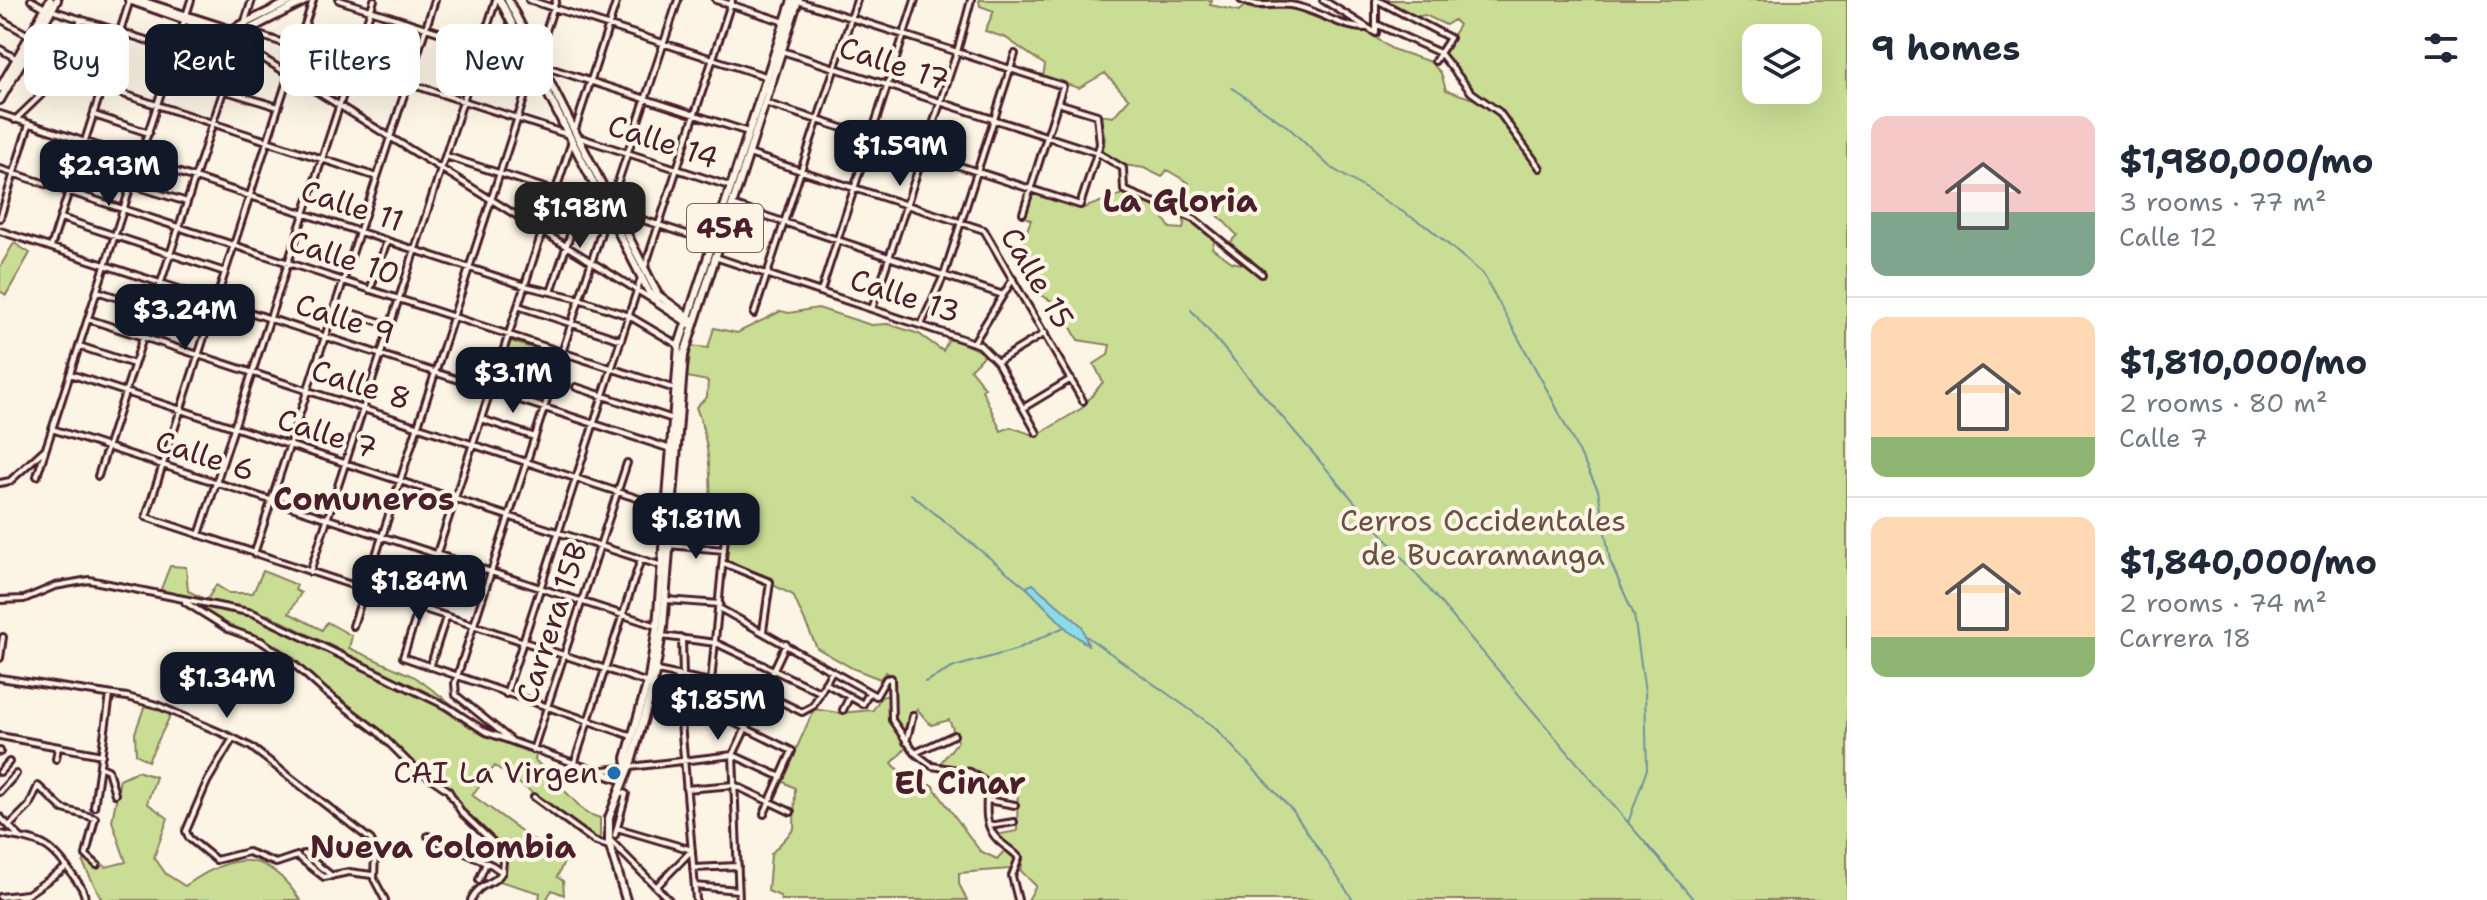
<!DOCTYPE html>
<meta charset="utf-8">
<style>
:root{--surface:#fff;--page:#f2f2f3;--text:#1f2937;--muted:#747a83;--line:#e0e1e3;--accent:#111827}
body{margin:0;font-family:"Shantell Sans",sans-serif;background:var(--page);color:var(--text);height:100vh;display:flex;flex-direction:column;font-size:30px;white-space:nowrap}
*{box-sizing:border-box;margin:0}
p{font-size:26px;color:var(--muted)}
.icon{flex:none;width:44px;height:44px;fill:none;stroke:currentColor;stroke-width:2;stroke-linecap:round;stroke-linejoin:round}
.map{position:relative;flex:1;overflow:hidden}
.side{display:flex;flex-direction:column;background:var(--surface);width:640px}
.side>*{flex:none}
.banner{position:absolute;left:24px;top:24px;width:760px;height:72px;display:flex;gap:16px}
.buttons{position:absolute;left:1742px;top:24px;display:grid;gap:16px}
.buttons a{display:grid;place-items:center;width:80px;height:80px;border-radius:16px;background:var(--surface);box-shadow:0 8px 32px #0002;font-size:40px}
.price{position:absolute;translate:-50% -68px;padding:0 18px;border-radius:16px;background:var(--accent);color:#fff;font-size:26px;line-height:52px;filter:drop-shadow(0 2px 4px #0008)}
.price::after{content:'';position:absolute;left:50%;top:48px;width:24px;height:18px;margin-left:-12px;background:inherit;clip-path:polygon(0 0,100% 0,50% 100%)}
.price.active{background:#222;color:#fff}
ul{padding:0;list-style:none}
li{display:flex;align-items:center;gap:24px;height:200px;padding:0 24px}
li+li{border-top:2px solid var(--line)}
li span{display:grid;place-items:center;flex:none;width:224px;height:160px;border-radius:16px;color:#555}
li>.icon{margin-inline-start:auto}
span .icon{width:96px;height:96px;fill:#fffc;stroke-width:1}
li b{font-size:34px}
h2{display:flex;justify-content:space-between;align-items:center;height:96px;padding:0 24px;font-size:34px}
.chip{padding:0 28px;border-radius:16px;background:var(--surface);box-shadow:0 8px 32px #0002;font-size:28px;line-height:72px}
.chip.active{background:var(--accent);color:#fff}
main{display:flex;flex:1;min-height:0}
.map>svg:first-child{display:block}
.green{fill:#c9de94;stroke:#8a7e60;stroke-width:2;fill-rule:evenodd}
.water{fill:#8cdbea;stroke:#72909e;stroke-width:2}
.lines{fill:none;stroke-linecap:round;stroke-linejoin:round}
.stream{stroke:#72909e;stroke-width:2}
.minor-casing{stroke:#4a1f2b;stroke-width:10}
.major-casing{stroke:#4a1f2b;stroke-width:12}
.minor{stroke:#fcf5e5;stroke-width:4}
.major{stroke:#fcf5e5;stroke-width:6}
.poi-dot{fill:#1f6fb2;stroke:#fcf5e5;stroke-width:3}
.labels{text-anchor:middle;stroke-width:8;stroke-linejoin:round;paint-order:stroke}
.shield{fill:#fcf5e5;stroke:#7f5f63;stroke-width:2}
.shield-label{font-size:28px;font-weight:bold;fill:#4a1f2b}
.street-label{font-size:30px;fill:#4a1f2b;stroke:#fcf5e5}
.park-label{font-size:30px;fill:#6a4f45;stroke:#fcf5e5}
.poi-label{font-size:30px;fill:#4a1f2b;stroke:#fcf5e5;text-anchor:end}
.neighbourhood-label{font-size:32px;font-weight:bold;fill:#4a1f2b;stroke:#fcf5e5}
</style>
<main>
<div class="map">
<svg width="1847" height="900" viewBox="0 0 1847 900">
<rect width="100%" height="100%" fill="#fcf5e5"/>
<filter id="ink" filterUnits="userSpaceOnUse"><feTurbulence type="fractalNoise" baseFrequency=".0125" numOctaves="2"/><feDisplacementMap in="SourceGraphic" scale="16" xChannelSelector="R" yChannelSelector="G"/><feConvolveMatrix kernelMatrix="1 2 1 2 8 2 1 2 1" color-interpolation-filters="sRGB"/></filter>
<g filter="url(#ink)">
<path class="green" d="M979,0H1212L1210,5L1239,11L1244,6L1256,10L1290,8L1344,28L1366,31L1392,49L1431,62L1441,73L1446,90L1476,100L1482,97L1471,88L1443,51L1459,25L1454,20L1446,25L1425,15L1415,17L1384,0H1847V900H1028L1036,886L1021,871L1023,858L996,835L1017,831L1018,778L988,781L970,770L938,766L958,741L949,720L931,725L917,709L910,715L903,735L895,717V678L886,672L880,679L852,668L817,648L793,595L727,562L728,524L706,517C716,490 707,434 696,407L707,397L708,381L687,377L691,346L708,348L714,328L737,333L781,311L789,313L818,308L871,325L888,324L919,334L943,351L950,337L986,354L970,369L985,388L982,390L1001,431L1011,427L1036,436L1082,408L1103,382L1094,364L1108,355L1110,345L1078,340L1058,304L1038,294L1028,276L1030,271L1021,255L1027,250L1023,240L1031,220L1025,217L1033,193L1081,209L1125,193L1156,206L1170,228L1183,229L1185,217L1197,222L1215,239L1212,248L1232,262L1246,265L1251,259L1228,245L1237,235L1207,204L1186,193L1189,183L1167,170L1162,177L1144,168L1124,165L1101,152L1105,139L1100,115L1113,117L1129,99L1105,73L1079,88L1043,77L1045,65L1006,38L985,31L994,11L980,6ZM1756,38H1808V90H1756Z
M14,243L30,253L6,295L0,291V267Z
M510,341L557,356L543,402L495,387Z
M170,566L186,567L188,591L207,600L216,585L229,593H253L263,571L297,585L295,590L301,593L289,613L322,630L327,622L352,636L349,648L415,677L460,710L269,615L159,594Z
M191,605L253,616L431,702L480,733L536,755L535,760L586,813L600,818V841L495,766L472,795L564,862L557,877L563,881L564,895L552,890L546,900H539L540,893L499,881L505,871L501,846L464,812L451,790L428,776L395,744L331,694L299,663L270,643L230,628Z
M889,695L888,718L906,748L892,763L911,785H932L980,851L997,859L1005,850L1013,854L1015,864L1009,869L959,873V884L967,900H781L780,896L768,891L771,854L794,829L795,788L782,781L814,709L839,713L873,710L881,697Z
M146,702L172,712L148,761L136,754L135,733Z
M137,771L156,777L147,803L168,818L154,857L166,874L185,886C232,853 265,847 300,900H102L83,863L89,853L106,867L126,862L112,821L120,779Z"/>
<path class="water" d="M1033,584L1082,626L1088,645L1069,631L1026,587Z"/>
<g class="lines">
<path class="stream" d="M1232,88L1288,127L1330,167L1429,228L1483,274L1551,397L1598,490L1610,561L1634,615L1645,692L1647,769L1628,823
M1191,310L1694,900
M911,494L1028,589
M1086,636L1213,726L1293,811L1353,900
M925,682L954,667L1015,650L1064,627
M199,900L232,899"/>
<g class="minor-casing">
<path id="minor" d="M31,0L45,8
M313,0L146,517L648,683
M339,0L531,62
M529,0L768,77
M716,0L785,22
M1241,0C1259,9 1271,3 1290,5C1317,8 1339,29 1368,28
M1323,0L1376,33
M1377,0L1450,38L1435,61
M798,1L1063,86L1023,213
M51,10L231,67
M0,19L30,36
M244,24L252,0
M1376,24L1440,53L1471,92L1499,112L1540,168
M237,28L569,135
M1376,33V0
M232,39L653,300
M0,49L17,59
M782,51L1098,153L1123,168L1124,190L1194,219L1262,274
M22,61L377,177
M543,66L748,132
M223,90L278,107
M765,103L1080,205L1100,144L1097,115L1058,103
M0,114L525,286L576,298L629,316L678,345
M94,115L149,133
M15,120L63,74L81,19
M575,129L617,0
M578,137L732,187
M572,141L403,657L632,736
M749,154L984,230L1083,401
M446,156L711,242
M0,169L675,389
M132,185L187,202
M611,203L678,0
M732,205L1003,295
M0,218L29,124
M61,218L225,272
M0,231L671,449
M51,247L130,0
M715,257L980,345L997,362L1037,433
M644,270L732,0
M370,290L387,241
M97,291L152,309
M821,291L915,0
M551,292L582,200
M518,306L621,340
M335,308L390,325
M872,309L957,52L971,0
M754,314L857,0
M88,319L667,508
M921,325L944,275L1015,54
M974,342L1013,279
M79,346L134,364
M997,362L1045,333
M70,374L662,566
M576,387L673,419
M1023,408L1071,379
M481,419L535,437
M52,429L657,626
M37,476L191,0
M98,476L242,33
M0,483L10,481L45,449
M199,535L374,0
M669,545L724,550
M254,554L435,0
M723,563L770,582L763,631
M310,572L496,0
M0,600L24,599L55,586L89,580L253,613L446,706L486,732L596,771L733,755L781,777
M666,600L720,604
M185,602L228,629L261,641L288,659L325,692L378,732L409,763L448,790L462,813L498,847L503,860L502,872
M719,608L876,696L886,679L891,678L892,720L915,753L932,766L970,772L985,782C990,799 982,815 992,832C998,844 1011,848 1019,858L1012,876L1018,900
M353,626L556,0
M662,636L716,643L820,692
M682,638L683,676
M0,658L3,637
M430,667L446,617
M657,671L763,693L802,712L813,706L832,671
M677,675L696,900
M0,678L127,697L157,705L233,738L251,747L371,840L375,851L374,879L385,900
M711,682L726,526
M825,683L863,704L869,693
M506,694L641,278
M843,710L850,696
M735,723L792,751L764,814
M0,736L102,755
M233,738L207,782L186,831L189,838L216,860L248,852L276,863L297,856L324,877L349,872L372,875
M511,740L456,695L455,683L608,211
M906,742L913,715
M533,750L627,463
M0,752V751
M915,753L954,735
M56,759L58,747
M574,764L641,559
M101,767L108,770L115,794
M0,772L9,762
M686,789L734,785L791,812
M0,792L16,774
M534,797L594,841L609,846
M987,800L1015,805
M94,807L110,695
M0,817L21,838
M9,826L29,806L38,786L63,809L95,818L86,855L97,865
M989,826L1014,822
M617,828L692,850L656,887
M0,834C43,842 49,841 74,877C80,885 85,891 85,900
M615,835L626,794L620,792
M428,836L492,865L502,872
M610,840L669,900
M304,854L332,876
M693,868L738,866
M479,880L486,863
M695,886L738,890
M0,897L27,894
M19,900L67,867
M471,900C480,881 494,886 502,872
M739,900L733,755L786,644"/>
</g>
<g class="major-casing">
<path id="major" d="M129,0L234,37L307,0
M138,0L231,30L293,0
M500,0L650,294L658,303L690,324
M508,0L658,295L691,319
M0,88L50,0
M0,100L57,0
M627,766L626,758L649,678L657,626L679,345L792,0
M596,771L622,780
M626,900L609,843V818L632,759L652,690L663,628L684,355L798,0"/>
</g>
<use href="#minor" class="minor"/>
<use href="#major" class="major"/>
</g>
</g>
<circle class="poi-dot" cx="614" cy="773" r="8"/>
<g class="labels">
<rect class="shield" x="687" y="204" width="76" height="48" rx="6"/>
<g class="shield-label">
<text x="725" y="238">45A</text>
</g>
<g class="street-label">
<text transform="translate(894 64) rotate(18)" y="10">Calle 17</text>
<text transform="translate(663 142) rotate(18)" y="10">Calle 14</text>
<text transform="translate(352 206) rotate(18)" y="10">Calle 11</text>
<text transform="translate(344 258) rotate(18)" y="10">Calle 10</text>
<text transform="translate(1037 278) rotate(59)" y="10">Calle 15</text>
<text transform="translate(905 296) rotate(18)" y="10">Calle 13</text>
<text transform="translate(345 319) rotate(18)" y="10">Calle 9</text>
<text transform="translate(361 385) rotate(18)" y="10">Calle 8</text>
<text transform="translate(327 434) rotate(18)" y="10">Calle 7</text>
<text transform="translate(205 456) rotate(18)" y="10">Calle 6</text>
<text transform="translate(552 623) rotate(-72)" y="10">Carrera 15B</text>
</g>
<g class="park-label">
<text x="1483" y="531">Cerros Occidentales<tspan x="1483" dy="34">de Bucaramanga</tspan></text>
</g>
<g class="poi-label">
<text x="598" y="783">CAI La Virgen</text>
</g>
<g class="neighbourhood-label">
<text x="1180" y="212">La Gloria</text>
<text x="364" y="510">Comuneros</text>
<text x="960" y="794">El Cinar</text>
<text x="443" y="858">Nueva Colombia</text>
</g>
</g>
</svg>
<div class="buttons">
<a><svg class="icon" aria-label="layers" viewBox="0 0 24 24"><path d="M12 4l9 5-9 5-9-5zM3 14l9 5 9-5"/></svg></a>
</div>
<b class="price" style="left:900px;top:188px">$1.59M</b>
<b class="price" style="left:109px;top:208px">$2.93M</b>
<b class="price active" style="left:580px;top:250px">$1.98M</b>
<b class="price" style="left:185px;top:352px">$3.24M</b>
<b class="price" style="left:513px;top:415px">$3.1M</b>
<b class="price" style="left:696px;top:561px">$1.81M</b>
<b class="price" style="left:419px;top:623px">$1.84M</b>
<b class="price" style="left:227px;top:720px">$1.34M</b>
<b class="price" style="left:718px;top:742px">$1.85M</b>
<div class="banner">
<a class="chip">Buy</a>
<a class="chip active">Rent</a>
<a class="chip">Filters</a>
<a class="chip">New</a>
</div>
</div>
<section class="side">
<h2>9 homes<svg class="icon" aria-label="filters" viewBox="0 0 24 24"><path d="M4 7h16M4 17h16"/><circle cx="9" cy="7" r="2"/><circle cx="15" cy="17" r="2"/></svg></h2>
<ul>
<li><span style="background:linear-gradient(#f6c9c9 60%,#7fa58c 0)"><svg class="icon" aria-label="home" viewBox="0 0 24 24"><path d="M3 11l9-7 9 7M6 9v11h12V9"/></svg></span><div><b>$1,980,000/mo</b><p>3 rooms · 77 m²</p><p>Calle 12</p></div></li>
<li><span style="background:linear-gradient(#ffd9b3 75%,#8fb573 0)"><svg class="icon" aria-label="home" viewBox="0 0 24 24"><path d="M3 11l9-7 9 7M6 9v11h12V9"/></svg></span><div><b>$1,810,000/mo</b><p>2 rooms · 80 m²</p><p>Calle 7</p></div></li>
<li><span style="background:linear-gradient(#ffd9b3 75%,#8fb573 0)"><svg class="icon" aria-label="home" viewBox="0 0 24 24"><path d="M3 11l9-7 9 7M6 9v11h12V9"/></svg></span><div><b>$1,840,000/mo</b><p>2 rooms · 74 m²</p><p>Carrera 18</p></div></li>
</ul>
</section>
</main>
